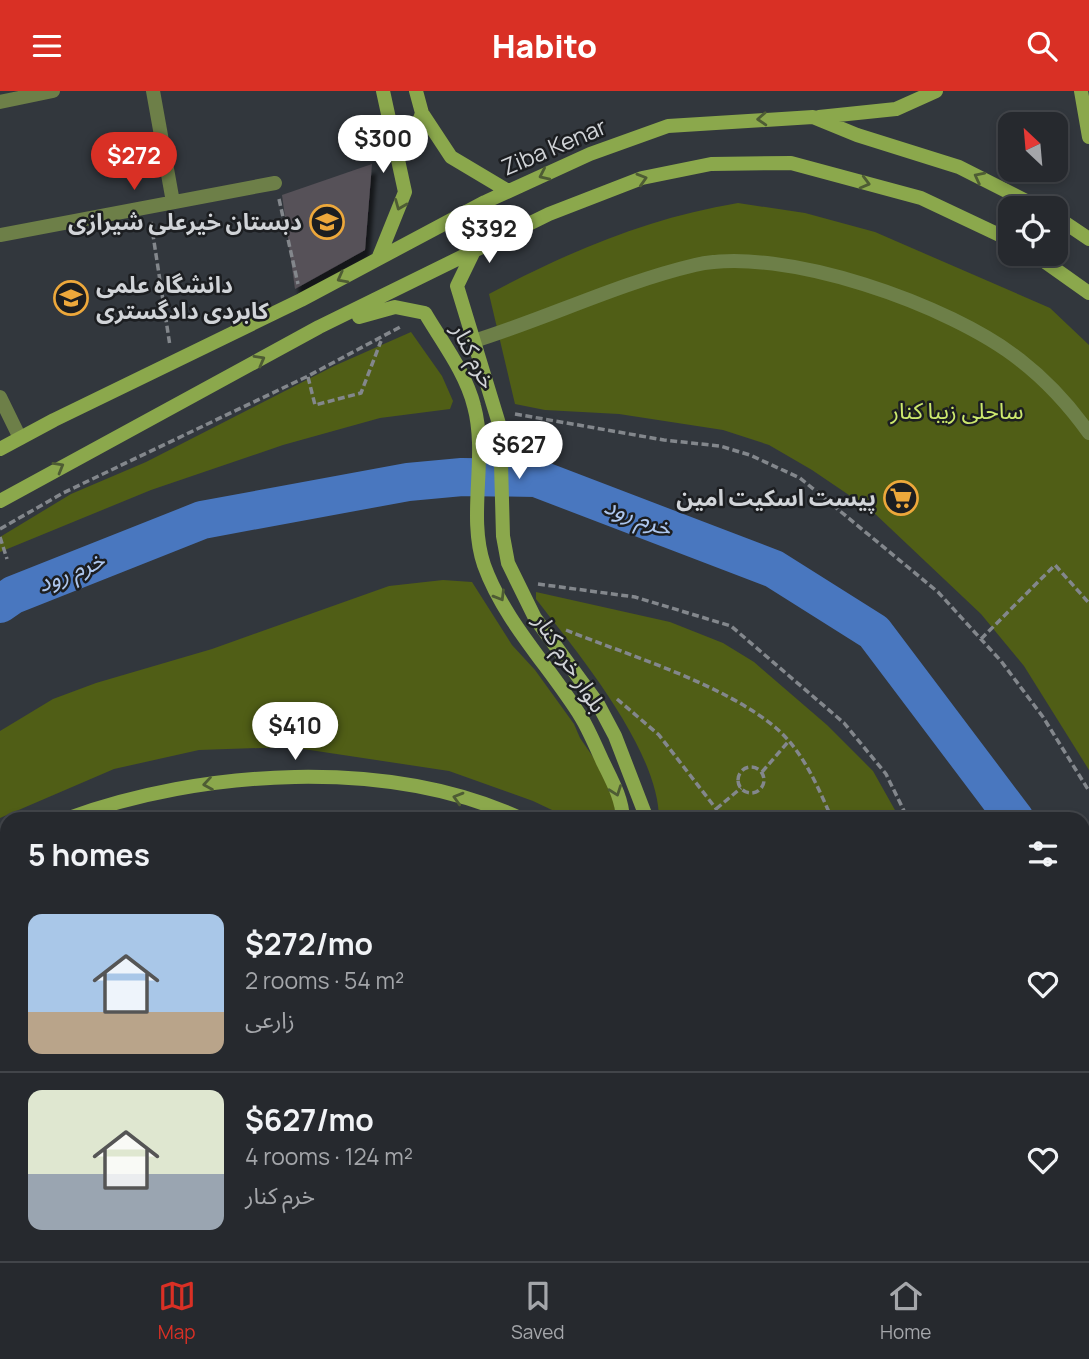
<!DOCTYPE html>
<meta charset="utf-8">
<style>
:root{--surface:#26292e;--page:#32353a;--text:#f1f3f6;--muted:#a4a6aa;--line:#42454a;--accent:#d93025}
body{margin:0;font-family:Manrope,"Noto Sans Arabic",sans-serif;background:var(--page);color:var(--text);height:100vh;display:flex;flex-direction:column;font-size:26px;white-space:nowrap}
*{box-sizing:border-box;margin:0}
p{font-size:23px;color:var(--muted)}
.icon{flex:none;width:38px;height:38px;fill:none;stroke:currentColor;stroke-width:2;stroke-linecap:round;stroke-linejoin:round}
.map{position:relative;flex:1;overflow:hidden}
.panel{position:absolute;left:0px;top:721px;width:1090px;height:450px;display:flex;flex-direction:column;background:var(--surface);border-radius:21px 21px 0 0;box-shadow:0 4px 10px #0003,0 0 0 2px var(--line)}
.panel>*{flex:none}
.needle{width:46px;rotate:334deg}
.buttons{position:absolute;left:998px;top:21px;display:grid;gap:14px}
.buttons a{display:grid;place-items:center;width:70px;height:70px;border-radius:14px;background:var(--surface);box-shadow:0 4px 10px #0003,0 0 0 2px var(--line);font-size:35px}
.price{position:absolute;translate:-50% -60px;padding:0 16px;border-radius:24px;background:#fff;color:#222;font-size:23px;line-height:46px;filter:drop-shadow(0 2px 4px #0008)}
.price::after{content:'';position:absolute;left:50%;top:42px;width:21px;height:16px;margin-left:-10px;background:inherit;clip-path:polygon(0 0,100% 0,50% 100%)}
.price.selected{background:var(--accent);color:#fff}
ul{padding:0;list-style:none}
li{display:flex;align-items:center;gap:21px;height:175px;padding:0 28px}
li+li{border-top:2px solid var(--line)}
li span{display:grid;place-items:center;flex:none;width:196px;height:140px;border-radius:14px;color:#555}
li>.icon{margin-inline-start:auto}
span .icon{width:84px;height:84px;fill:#fffc;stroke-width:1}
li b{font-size:30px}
h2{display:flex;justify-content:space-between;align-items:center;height:84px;padding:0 28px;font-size:30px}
header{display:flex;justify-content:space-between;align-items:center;height:91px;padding:0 28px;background:var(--accent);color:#fff;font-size:32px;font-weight:800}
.menu{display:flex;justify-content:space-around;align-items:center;height:98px;border-top:2px solid var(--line);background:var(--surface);font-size:19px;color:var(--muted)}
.menu a{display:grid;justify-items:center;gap:4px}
.menu .selected{color:var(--accent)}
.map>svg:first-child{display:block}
.green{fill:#505e16}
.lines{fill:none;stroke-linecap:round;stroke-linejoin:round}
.river{stroke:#4977bf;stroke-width:38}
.building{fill:#565158;filter:url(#shadow)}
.path{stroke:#83878c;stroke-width:3.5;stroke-dasharray:7 3.5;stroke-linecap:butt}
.street{stroke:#6d7f48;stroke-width:14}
.secondary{stroke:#8ba84c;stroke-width:14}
.oneway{stroke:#4e5c34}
.labels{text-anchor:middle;stroke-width:5;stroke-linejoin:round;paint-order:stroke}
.street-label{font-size:23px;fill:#d1d4d8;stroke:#1c1e21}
.poi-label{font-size:23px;font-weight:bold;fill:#d1d4d8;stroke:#1c1e21;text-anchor:end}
.park-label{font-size:23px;fill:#cde96e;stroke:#1c1e21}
.water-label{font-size:24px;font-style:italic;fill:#adc6ed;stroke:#1c1e21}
</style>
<header><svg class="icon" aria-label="menu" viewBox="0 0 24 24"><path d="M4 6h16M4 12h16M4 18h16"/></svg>Habito<svg class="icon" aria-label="search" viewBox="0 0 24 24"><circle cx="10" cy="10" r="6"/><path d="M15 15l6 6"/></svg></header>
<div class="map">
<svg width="1089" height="1170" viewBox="0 0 1089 1170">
<defs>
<filter id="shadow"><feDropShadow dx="4.5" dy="8" stdDeviation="2" flood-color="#0009"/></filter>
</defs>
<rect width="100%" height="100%" fill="#32373d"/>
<path class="green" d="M738,112L805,122L875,141L1050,217L1089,254V679L1024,575L981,523L871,419L812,379L769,354L723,339L619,323L545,319L515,313L489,203C570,160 648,127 738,112Z
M411,241L442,285L453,310L450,318L380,327L283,354L151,399L0,461V446L71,403L146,371L334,275Z
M443,489L472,491L512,554L535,579L574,633L580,647L600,676L614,710L616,728H571L533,710L449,680L290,656L199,659L114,678L0,727V640L53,608L96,592L212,558L389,495Z
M536,501L670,531L723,552L754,571L827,634L873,680L900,728H659C659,659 577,561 536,508Z
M7,815V923L0,916V836Z
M1083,1008L1089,1017V1170H1012L1006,1164H1083Z
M249,1164H924L930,1170H255Z"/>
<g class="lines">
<path class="river" d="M0,513L13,504L202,429L408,391L462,386L536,387L774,478L874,541L1015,728
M1083,859L1089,872"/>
</g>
<path class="building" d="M372,73L365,159L295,198L282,104Z"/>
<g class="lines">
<path class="path" d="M279,108L298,193
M151,131L170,255
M308,286L315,314L361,302L381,250
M515,323L664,349L720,355L750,364L800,387L938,501L1001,570L1043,626L1089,700
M0,438L63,402L308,285L402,235
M0,446L7,468
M538,493L635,506L731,535L844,632L886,683L908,728
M566,539C630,565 724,593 776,637C803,660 818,696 832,728
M981,548L1055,474L1089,512
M617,608L659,644L724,728
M738 689a13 13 0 1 1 26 0a13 13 0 1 1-26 0Z
M762,681L788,651
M716,718L741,697
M1083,1000L1089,1009
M1083,1109L1089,1119
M1011,1164L1016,1170"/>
<path class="street" d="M153,0L173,111
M0,11L53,0
M0,144L275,92
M474,250C548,227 619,192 695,174C782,154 951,214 1020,269C1047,290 1069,314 1089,342
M0,306L20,347
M50,1170L59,1164"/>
<path class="secondary" d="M416,0L422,22L451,66L508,100
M1081,0L1089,46
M819,26L896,18L936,0
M389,30L398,39C412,40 418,36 422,22
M1055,125L1089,148
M473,162L457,195L500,336L503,445L508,472L535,527L598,613L615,645L647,728
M1034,163L1089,202
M378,168L405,101L383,0
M359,226L395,216L425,222C442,251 466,282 474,315C488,366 467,424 484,474C504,530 550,576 581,626C589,639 595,654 602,669C611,688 622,706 623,728
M0,358L54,329L301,209L485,111L590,63L668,35L813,26L857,44L959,76L1040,117
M0,410L319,236L549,123L642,87L711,73L791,72L921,107L1010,149
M66,728C202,678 388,666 522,728
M270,728H357
M0,753L7,750
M0,824L7,815
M0,916L7,923
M0,1013L7,1020
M151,1164L157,1170
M247,1164L254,1170
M930,1164L936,1170
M981,1164L987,1170"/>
</g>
<defs><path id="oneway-chevron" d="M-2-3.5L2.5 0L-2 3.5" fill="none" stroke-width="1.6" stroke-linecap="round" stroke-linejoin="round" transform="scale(1.75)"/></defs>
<g class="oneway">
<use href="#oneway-chevron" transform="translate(762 28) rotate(177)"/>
<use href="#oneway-chevron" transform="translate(544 84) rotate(155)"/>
<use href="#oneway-chevron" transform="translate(979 86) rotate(-153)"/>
<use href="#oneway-chevron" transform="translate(642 88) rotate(-17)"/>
<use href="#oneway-chevron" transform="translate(865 92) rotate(15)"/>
<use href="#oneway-chevron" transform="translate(400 114) rotate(112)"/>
<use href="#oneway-chevron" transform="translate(342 187) rotate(152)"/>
<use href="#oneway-chevron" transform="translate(260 269) rotate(-29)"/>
<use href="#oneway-chevron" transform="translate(59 376) rotate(-30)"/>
<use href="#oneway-chevron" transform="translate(500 505) rotate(59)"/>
<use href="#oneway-chevron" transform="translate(208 693) rotate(171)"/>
<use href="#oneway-chevron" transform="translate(616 700) rotate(70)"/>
<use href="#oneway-chevron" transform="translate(458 707) rotate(-164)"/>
</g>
<defs>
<g id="school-ring" transform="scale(1.75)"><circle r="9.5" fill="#1c1e21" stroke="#eda83b" stroke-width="1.5"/><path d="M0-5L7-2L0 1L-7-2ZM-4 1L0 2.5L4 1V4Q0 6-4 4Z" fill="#eda83b"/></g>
<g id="university-ring" transform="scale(1.75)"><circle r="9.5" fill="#1c1e21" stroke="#eda83b" stroke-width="1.5"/><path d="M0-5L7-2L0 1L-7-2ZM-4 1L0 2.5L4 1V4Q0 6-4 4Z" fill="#eda83b"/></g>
<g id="supermarket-ring" transform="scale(1.75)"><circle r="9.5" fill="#1c1e21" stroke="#eda83b" stroke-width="1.5"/><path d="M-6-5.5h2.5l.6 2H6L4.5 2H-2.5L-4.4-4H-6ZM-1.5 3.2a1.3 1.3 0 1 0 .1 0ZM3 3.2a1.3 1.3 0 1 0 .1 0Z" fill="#eda83b"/></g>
</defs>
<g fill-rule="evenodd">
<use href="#school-ring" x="327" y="131"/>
<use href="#university-ring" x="71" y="207"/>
<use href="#supermarket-ring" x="901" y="407"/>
</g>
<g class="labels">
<g class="street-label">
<text transform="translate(554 56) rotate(-23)" y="8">Ziba Kenar</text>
<text transform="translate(474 265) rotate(63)" y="8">خرم کنار</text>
<text transform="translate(570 572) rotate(57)" y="8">بلوار خرم کنار</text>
</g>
<g class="poi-label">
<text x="302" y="139">دبستان خیرعلی شیرازی</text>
<text x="96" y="202" text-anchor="start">دانشگاه علمی<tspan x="96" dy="26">کابردی دادگستری</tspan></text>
<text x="876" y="415">پیست اسکیت امین</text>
</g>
<g class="park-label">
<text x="957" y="328">ساحلی زیبا کنار</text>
</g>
<g class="water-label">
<text transform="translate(638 426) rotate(21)" y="8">خرم رود</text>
<text transform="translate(71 481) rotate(-22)" y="8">خرم رود</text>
</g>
</g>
</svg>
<div class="buttons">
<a><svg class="needle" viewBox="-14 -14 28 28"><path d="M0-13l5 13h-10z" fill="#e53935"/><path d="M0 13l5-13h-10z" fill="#a4a6aa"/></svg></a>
<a><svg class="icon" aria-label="locate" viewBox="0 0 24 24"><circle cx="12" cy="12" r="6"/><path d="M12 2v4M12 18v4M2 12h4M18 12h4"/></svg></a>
</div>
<b class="price" style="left:383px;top:84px">$300</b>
<b class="price selected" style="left:134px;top:101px">$272</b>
<b class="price" style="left:489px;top:174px">$392</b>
<b class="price" style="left:519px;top:390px">$627</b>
<b class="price" style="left:295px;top:671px">$410</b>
<section class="panel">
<h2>5 homes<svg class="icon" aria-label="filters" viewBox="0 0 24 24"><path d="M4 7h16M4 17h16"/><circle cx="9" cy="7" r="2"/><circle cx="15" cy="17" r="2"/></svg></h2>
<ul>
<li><span style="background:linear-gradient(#a9c7e8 70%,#b9a48a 0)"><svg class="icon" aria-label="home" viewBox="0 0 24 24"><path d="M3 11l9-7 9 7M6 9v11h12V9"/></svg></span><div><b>$272/mo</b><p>2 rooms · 54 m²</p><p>زارعی</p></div><svg class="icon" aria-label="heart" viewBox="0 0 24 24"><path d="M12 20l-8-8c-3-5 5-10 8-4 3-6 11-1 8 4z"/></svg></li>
<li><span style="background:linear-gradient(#dfe7d0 60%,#9aa5b1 0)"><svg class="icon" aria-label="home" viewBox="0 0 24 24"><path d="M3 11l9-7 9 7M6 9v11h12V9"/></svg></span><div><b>$627/mo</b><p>4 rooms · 124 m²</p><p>خرم کنار</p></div><svg class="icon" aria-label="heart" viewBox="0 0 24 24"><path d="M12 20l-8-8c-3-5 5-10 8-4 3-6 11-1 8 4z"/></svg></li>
</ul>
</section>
</div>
<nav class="menu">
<a class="selected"><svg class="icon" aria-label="map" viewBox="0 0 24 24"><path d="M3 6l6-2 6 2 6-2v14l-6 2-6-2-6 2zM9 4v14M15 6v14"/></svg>Map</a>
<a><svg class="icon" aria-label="saved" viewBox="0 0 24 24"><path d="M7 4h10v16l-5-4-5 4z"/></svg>Saved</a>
<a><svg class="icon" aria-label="home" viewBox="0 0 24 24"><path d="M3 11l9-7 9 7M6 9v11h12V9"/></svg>Home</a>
</nav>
